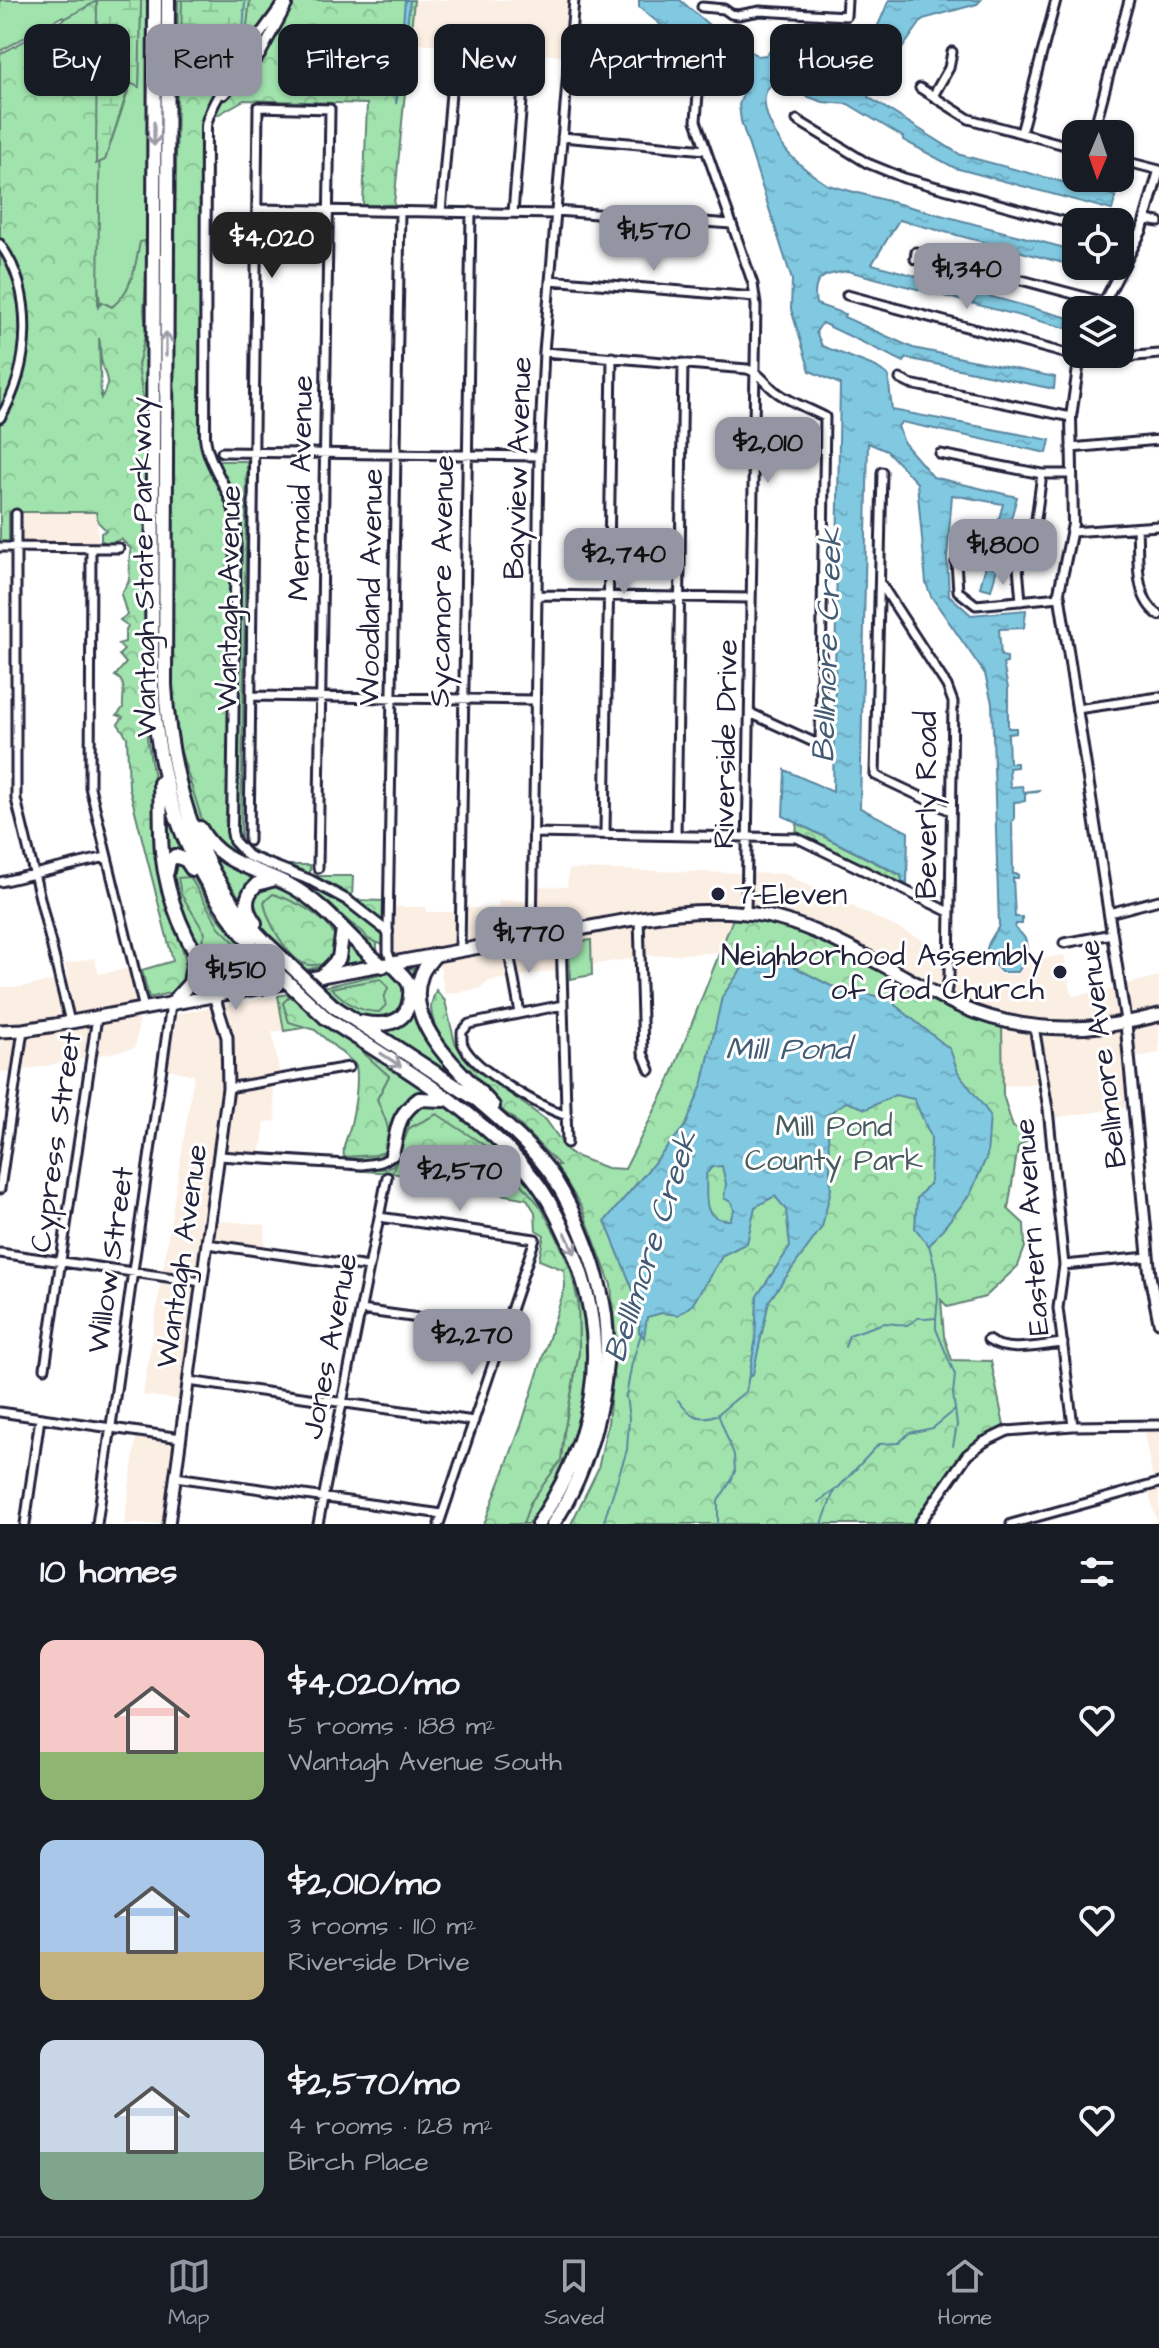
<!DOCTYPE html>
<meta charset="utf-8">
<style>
:root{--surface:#171b24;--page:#242831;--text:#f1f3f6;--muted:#9ea1a6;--line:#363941;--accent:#9495a2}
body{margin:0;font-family:"Architects Daughter",sans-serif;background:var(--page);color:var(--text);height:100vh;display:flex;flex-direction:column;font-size:30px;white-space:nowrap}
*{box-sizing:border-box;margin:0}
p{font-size:26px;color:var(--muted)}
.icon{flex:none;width:44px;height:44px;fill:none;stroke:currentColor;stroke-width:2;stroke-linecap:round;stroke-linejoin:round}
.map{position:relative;height:1524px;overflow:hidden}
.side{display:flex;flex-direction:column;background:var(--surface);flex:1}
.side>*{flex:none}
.top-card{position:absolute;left:24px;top:24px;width:1112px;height:72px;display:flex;gap:16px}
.needle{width:52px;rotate:182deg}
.tools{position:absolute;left:1062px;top:120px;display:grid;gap:16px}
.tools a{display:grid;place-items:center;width:72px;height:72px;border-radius:16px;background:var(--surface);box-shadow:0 2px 6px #0004;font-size:40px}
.price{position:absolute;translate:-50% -68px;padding:0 18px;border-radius:16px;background:var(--accent);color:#111;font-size:26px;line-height:52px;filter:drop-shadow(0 2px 4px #0008)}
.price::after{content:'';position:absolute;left:50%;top:48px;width:24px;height:18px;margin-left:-12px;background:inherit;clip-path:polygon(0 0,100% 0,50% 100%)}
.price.selected{background:#222;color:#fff}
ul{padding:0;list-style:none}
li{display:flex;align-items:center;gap:24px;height:200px;padding:0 40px}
li span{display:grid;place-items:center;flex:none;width:224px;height:160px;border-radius:16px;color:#555}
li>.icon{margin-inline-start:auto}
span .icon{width:96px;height:96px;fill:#fffc;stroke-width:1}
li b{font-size:34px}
h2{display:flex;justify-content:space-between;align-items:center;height:96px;padding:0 40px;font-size:34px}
.chip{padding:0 28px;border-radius:16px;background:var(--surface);box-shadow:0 2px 6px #0004;font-size:28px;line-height:72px}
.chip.selected{background:var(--accent);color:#111}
.menu{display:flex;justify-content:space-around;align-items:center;height:112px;border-top:2px solid var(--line);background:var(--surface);font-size:22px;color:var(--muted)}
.menu a{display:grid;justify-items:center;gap:4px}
.menu .selected{color:var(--accent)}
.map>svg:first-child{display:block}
.built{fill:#fbeee3}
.green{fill:#a1e3ad;stroke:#628274;stroke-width:2}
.forest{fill:url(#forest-crowns);stroke:#628274;stroke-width:2;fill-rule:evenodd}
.wetland{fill:url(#wetland-marsh);stroke:#628274;stroke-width:2}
.water{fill:url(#water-ripples);stroke:#5a869f;stroke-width:2;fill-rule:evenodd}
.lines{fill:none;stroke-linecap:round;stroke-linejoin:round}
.stream{stroke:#5a869f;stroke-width:2}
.minor-casing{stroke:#22223b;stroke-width:13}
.tertiary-casing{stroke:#22223b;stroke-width:14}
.secondary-casing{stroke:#22223b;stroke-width:15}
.primary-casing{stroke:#22223b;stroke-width:17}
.motorway-casing{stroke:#22223b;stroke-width:18}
.minor{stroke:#fff;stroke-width:7}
.tertiary{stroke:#fff;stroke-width:8}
.secondary{stroke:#fff;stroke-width:9}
.primary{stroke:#fff;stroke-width:11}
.motorway{stroke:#fff;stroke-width:12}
.motorway-bridge-casing{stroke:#22223b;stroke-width:18;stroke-linecap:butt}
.motorway-bridge{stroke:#fff;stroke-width:12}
.oneway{stroke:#9c9ca7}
.poi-dot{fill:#22223b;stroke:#fff;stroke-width:3}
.labels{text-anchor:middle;stroke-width:6;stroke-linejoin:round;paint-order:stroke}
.street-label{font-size:30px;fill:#22223b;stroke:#fff}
.poi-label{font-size:30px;fill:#22223b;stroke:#fff;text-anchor:start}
.park-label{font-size:30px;fill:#485c5d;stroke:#fff}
.water-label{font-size:32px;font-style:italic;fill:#435c75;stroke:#fff}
</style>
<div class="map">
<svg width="1159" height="1524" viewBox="0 0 1159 1524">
<defs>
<pattern id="forest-crowns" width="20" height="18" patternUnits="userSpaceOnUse" patternTransform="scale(2)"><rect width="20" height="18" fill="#a1e3ad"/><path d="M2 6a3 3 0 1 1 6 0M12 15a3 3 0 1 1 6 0" fill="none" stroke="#8ac296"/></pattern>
<pattern id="wetland-marsh" width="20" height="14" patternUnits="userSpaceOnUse" patternTransform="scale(2)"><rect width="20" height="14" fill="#a1e3ad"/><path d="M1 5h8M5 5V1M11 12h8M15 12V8" fill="none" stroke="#8ac296"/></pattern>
<pattern id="water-ripples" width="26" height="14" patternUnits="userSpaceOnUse" patternTransform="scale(2)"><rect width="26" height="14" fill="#80c9e1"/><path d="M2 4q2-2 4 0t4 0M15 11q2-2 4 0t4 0" fill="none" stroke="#6eacc2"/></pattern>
</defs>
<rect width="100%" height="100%" fill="#fff"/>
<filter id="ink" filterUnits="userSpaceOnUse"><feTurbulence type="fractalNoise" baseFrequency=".0125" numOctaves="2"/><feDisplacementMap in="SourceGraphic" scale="16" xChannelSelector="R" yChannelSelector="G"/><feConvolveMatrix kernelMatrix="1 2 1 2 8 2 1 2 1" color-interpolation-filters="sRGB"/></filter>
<g filter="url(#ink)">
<path class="built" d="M414,0H568L563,56L409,43Z
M9,512H97L98,548H9Z
M569,869L785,874L956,956L983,957L1000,974L1018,975L1030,960L1064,955L1072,996L1121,988V986L1159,976V1053L1123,1059L1125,1108L1044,1119L1039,1083L1003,1086L734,916L719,952L647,956L489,981L478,989L445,994L437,949L395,955V907H425L426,912H453L466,908H498L499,900L527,901L528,886L567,887Z
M94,958L99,974L128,969L139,1022L135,1048L10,1073L0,1071V987H22L68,978L65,964Z
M278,996L285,1030L272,1032L280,1077L272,1079L276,1121L265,1122L260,1157L224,1155L215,1220L265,1225L264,1249L212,1242L190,1401L143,1395L194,1075L168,1069L177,1014Z
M138,1425L178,1432L164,1524H124Z
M1159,1430V1524H1148L1157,1521L1149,1494L1153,1479L1144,1433Z"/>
<path class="green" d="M0,0H97L105,160L131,83L139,87L141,0H150L148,527L143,400L138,365L146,331L144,310L148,252L133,275L123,298L112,307L102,302L100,304L71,26L63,16L0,51Z
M161,0H164L161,690L164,735L173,780L193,847L169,781L161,736L158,689Z
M174,0H182L181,45L197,51V89L186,99L182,108L180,143V345L182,359L181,373L174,391L181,466L177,499V605L179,655L183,673L179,701L184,732L203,808L218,844L228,848V840L235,850L245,858L330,896L373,926L377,930V949L371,953C353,936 341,913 320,899C307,889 293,880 277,875C262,869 245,865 231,857C185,831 179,748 171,700Z
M167,814L183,850L166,854Z
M204,841L265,878L251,884L240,898L216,864Z
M173,860L185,863L215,914L268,976L240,983H229L206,969L172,882L171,864Z
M269,884L295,892L336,928L341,940L330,965L305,970L279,947L252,915L251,894Z
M346,938L365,958L358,962L340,964L347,947Z
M591,940L592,975L570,979L569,947L572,943Z
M422,968L418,1004L475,1091L435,1069L373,1028L405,1019V970Z
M386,973L399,975L408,990L399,1016L370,1021L351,1010L323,987Z
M287,994L290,996L283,1003L289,1022L308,1027L284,1031L278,996Z
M328,1025L438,1097H420L387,1151L377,1160L342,1159L344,1157L375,1155L379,1104L377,1099L389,1076Z
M420,1102C427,1103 437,1103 444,1105C466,1113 508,1155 522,1173C591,1265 611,1371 559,1477C551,1493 540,1509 530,1524H523L530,1503L561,1460L564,1432L579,1352L578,1302L571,1270L557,1237L541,1207L409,1128L392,1173L350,1170V1169H385L393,1165L403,1121Z"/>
<path class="forest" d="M99,0H101L98,307L102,302L112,307C133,290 135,266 140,242L145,241L148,252L144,310L146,331L138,365L143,400L147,468L148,527L145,646L147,738L156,789L167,900L189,970L186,982L177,991L149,998L142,970L173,961L129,787L127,737L118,724L123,717L117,715L123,708C122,696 128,682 115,676L126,663L119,655L124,650L118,644L125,642V633L128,626L120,620L127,615L121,594C123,590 126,587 128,583C132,572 127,560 131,549L121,539C114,542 107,546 101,540V533L106,530L98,522L96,512H9V548H0V54ZM99,338C101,345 100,352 101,359C104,378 113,379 101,398Z
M178,0H414L394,205H363L367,104L244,100L212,118L209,439L219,461H247L241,844L281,865H310V876H353L352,900L384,901L383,945L368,939L363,932L348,921L329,903L311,892L248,866L213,841L203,823L177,739L170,684Z
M797,823L902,876V888L796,836Z
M190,877L219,927L243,951L262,975C222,986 220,978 200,945L205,933L181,894L178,878Z
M273,894C298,902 354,928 331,962C323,964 313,967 305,964C287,958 267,920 264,902Z
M734,916L759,917L795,927L1002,1025L1003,1095L1013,1127L1020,1129L1027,1140L1018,1147L1008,1209L1024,1224L1025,1247L1018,1266L985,1297L948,1307L941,1300L944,1336L952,1360L991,1361L1004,1426L964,1453L913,1524H571L598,1469L608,1423L616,1345L611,1285L582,1208L556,1165H559L512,1117L504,1112C480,1085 433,1045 431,1008C431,1002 434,996 436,990L445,1001L455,1043L472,1066L546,1120L570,1154L607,1168L625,1169L668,1084Z
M381,979L388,988L384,998L386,1005L379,1012C356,1011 347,1003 331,988Z
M290,996L348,1039L389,1076L377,1099C384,1118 394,1131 385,1152L375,1155L344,1157C342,1145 348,1136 351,1124C355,1106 359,1084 356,1065L315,1030L289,1022L283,1003Z
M437,1114L496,1153L541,1207L557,1237L571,1270L578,1302L579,1352L564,1432L561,1460L530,1503L523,1524H484L521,1426L565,1287L564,1270L539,1260L544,1235L536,1230L535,1212L527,1199L392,1173L409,1128Z"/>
<path class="wetland" d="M97,0H141V4L139,87L130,83L105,160L96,164Z
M182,0H250L246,34L209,89H197V51L181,45Z"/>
<path class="water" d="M405,0H410L403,63L396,104Z
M639,0H680L709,25L758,56L766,55L772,49L810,66L839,73C869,53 875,32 889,0H981L977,4L923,19L868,97L961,155L1116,196L1112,210L955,168L903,140V137L848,104L823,102L772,84C752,100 778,143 792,157C803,168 815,177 828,185L1076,251V266H1096L1094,271L899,220L872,264L1069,318L1066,328L848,271C824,274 811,277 816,304L845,314L844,317L913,348L1055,377L1054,389L906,358L904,362L822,323L816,332L822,346L876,367L888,375L892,410L1050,440L1047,453L902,422L898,426L904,443L933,477L1017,497L991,590L980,587L1003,504L952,495L947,557L949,595L971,615L1026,610L1024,628L999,629L1001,656L1007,657V663L1003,664L1008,688V728H1016V733L1008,734L1009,763H1017V767L1009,768L1010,787L1022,786L1024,792L1039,790L1038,792L1025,793V801L1014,802V819L1012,821L1013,874H1018V878H1013L1015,917H1022V924H1016L1015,928C1034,943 1030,954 1018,972H1001C981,950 984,951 999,926L992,703L985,674L931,596L926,583L917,483L887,451L868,443L860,808L908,832L907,884L902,882L901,875L783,816L785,770L833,792L840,384L810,371L791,309L792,280L741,121L739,105L750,74L667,30L639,7Z
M781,960L831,986L885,998L892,993L897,996L895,1005L950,1049L958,1072L990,1115L987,1156L970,1195L929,1246L915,1228L917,1198L930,1183L931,1137L914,1099L895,1095L866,1109L846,1102L827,1115L831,1189L822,1227L769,1301L753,1374L749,1377L755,1343L757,1296L790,1247L786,1210L775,1196L755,1207L747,1243L723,1255L692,1305L678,1315L662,1313L647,1317L644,1338L639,1332L640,1307L605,1221L686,1125L703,1082L722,997L743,967ZM722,1166L726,1184L724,1198L732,1203L734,1210L730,1220C699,1221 708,1195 706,1174L712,1167Z"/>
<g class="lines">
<path class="stream" d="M206,82L207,41L214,34H243L245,0
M936,1318V1329L955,1375L953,1394L957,1425L953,1446
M845,1347L849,1335L884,1323L907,1325L920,1317L925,1319L936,1318L938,1298L936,1272L929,1245
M678,1400C688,1414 698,1422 716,1415
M818,1502L838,1488L879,1444L899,1443L909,1433L933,1428L955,1410
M603,1524L627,1450L629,1418L626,1396L632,1363L642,1331
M718,1524V1501L731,1481L735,1471L734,1455L718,1414L746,1391L749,1375
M822,1524L834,1491"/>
<g class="minor-casing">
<path id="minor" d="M702,7L724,9L731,14L738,15L760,11L846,16L847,0
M714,62L698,93L696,121L753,284L756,305L746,913
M568,66L706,78
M920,88L969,119L1076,148
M933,96L949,68L952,52
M797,120L867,163L904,178L1076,225
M1021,133L1056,0
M1093,134L1129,0
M562,137L706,150
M1120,160L1159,170
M257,209L555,214
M556,211L731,224
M441,212L454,57
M513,213L525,63
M1146,220L1159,222
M1120,236L1136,241
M0,244C35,292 31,369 0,418
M915,259L916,252L1104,302
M550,280L755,297
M847,295L1090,360L1159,354
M544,352L747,369C760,372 767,386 778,393C792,403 810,409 825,417L820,745L750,713
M900,379L910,384L1071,417
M1071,448L1159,440
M222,452L539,456
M940,454L1042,474H1072
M882,472L875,775L951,811
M16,514V799L70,1022
M1137,528C1139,557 1133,598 1159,615
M1071,532L1159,526
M0,547L119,548
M91,548L90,787L144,1009
M956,562L958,591L976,605L1060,597
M881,584L947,686L953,702L949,977L945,998
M537,595L751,598
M1021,601L1018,567L1023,548L1036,519L1042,474
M251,696L535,700
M1077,709L1159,697
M533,833L797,838L949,912
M605,834L612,357
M676,835L683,363
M249,841L258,107L330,109L318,868
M0,882L106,857
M1109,913L1159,900
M639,918L643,1053L650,1070
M561,935L567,1143
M532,939L539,456L544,352L574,0
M507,942L520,1013
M1064,943L1112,934
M460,951L471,212
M392,964L388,952V932L400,211
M563,1005L469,1024L462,1032C462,1034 462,1043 463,1045C475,1071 541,1107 567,1116
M1034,1026L1048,1109L1064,1265L1058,1308L1073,1426
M228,1088L349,1067
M219,1156L362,1165C374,1163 385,1164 392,1154
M0,1189L23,1030
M379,1217L535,1239L439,1524
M207,1244L369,1267
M0,1253L202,1282
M1064,1265L1148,1257
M361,1310L505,1330
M988,1340C1008,1354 1039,1345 1063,1343
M45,1368L97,1017
M188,1381L474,1421
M0,1412L181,1438
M1007,1431L1073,1426L1159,1425
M175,1477L442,1514
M25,1524L40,1418
M97,1524L171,1004
M318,1524L387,1177
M1011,1524L1159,1483"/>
</g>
<g class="tertiary-casing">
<path id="tertiary" d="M285,0C265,30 211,94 206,126L205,437C208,467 232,490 236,520L232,831L234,841L248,856L310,880L347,900L388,932
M224,94L260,55L287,5
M1100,310L1142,230L1159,171
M1080,354L1071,417L1073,524L1059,592L1126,1024
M919,1524L967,1455L984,1442L1007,1431"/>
</g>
<g class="secondary-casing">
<path id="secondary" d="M1126,1024L1150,1276L1159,1322
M169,1524L228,1088L227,1037L214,996"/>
</g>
<g class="primary-casing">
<path id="primary" d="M0,1031L23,1030L55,1025L507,942C589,931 684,899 766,916C806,924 840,943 877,962C904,976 930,992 957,1005C1022,1034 1092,1033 1159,1015"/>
</g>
<g class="motorway-casing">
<path id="motorway" d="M155,0L152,686C160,802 189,876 267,963
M168,0L165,685C171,786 199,882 276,952
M160,783C161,806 160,829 162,852C167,899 186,946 216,983L261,987
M200,828C220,866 259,868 293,887C328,907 351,941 383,966
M167,872L169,861L175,856L186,860L192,869
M255,923C245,909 243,897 257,884L275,879
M435,955C430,962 423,968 421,976C403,1026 464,1073 493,1106
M194,962L200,978L214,996
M322,976L339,958L343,929
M171,1004L190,983L193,965
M333,1006L477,1100C504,1123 534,1148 554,1178C577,1215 599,1272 605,1315C613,1382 590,1469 553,1524
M326,1018C395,1063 476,1108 529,1173C545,1191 556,1213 566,1235C613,1336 599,1433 538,1524
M361,1022C380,1026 404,1026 409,1003C410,998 411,989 409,984C406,977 397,970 392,964
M392,1154C399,1127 395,1117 419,1099L444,1100"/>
</g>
<use href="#minor" class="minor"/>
<use href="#tertiary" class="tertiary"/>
<use href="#secondary" class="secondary"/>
<use href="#primary" class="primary"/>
<use href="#motorway" class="motorway"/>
<g class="motorway-bridge-casing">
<path id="motorway-bridge" d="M276,952L333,1006
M267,963L326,1018"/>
</g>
<use href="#motorway-bridge" class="motorway-bridge"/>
</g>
<defs><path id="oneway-shaft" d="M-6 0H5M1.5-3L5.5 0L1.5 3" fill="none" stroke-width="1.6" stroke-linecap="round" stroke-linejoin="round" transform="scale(2)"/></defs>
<g class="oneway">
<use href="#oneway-shaft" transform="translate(154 134) rotate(90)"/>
<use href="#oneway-shaft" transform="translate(166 344) rotate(-90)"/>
<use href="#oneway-shaft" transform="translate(391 1060) rotate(33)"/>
<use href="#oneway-shaft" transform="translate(570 1243) rotate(65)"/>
</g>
</g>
<g class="poi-dot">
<circle cx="718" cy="894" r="8"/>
<circle cx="1060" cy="972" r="8"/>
</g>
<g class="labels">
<g class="street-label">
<text transform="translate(517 468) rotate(-88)" y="10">Bayview Avenue</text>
<text transform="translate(300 488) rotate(-89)" y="10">Mermaid Avenue</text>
<text transform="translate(143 567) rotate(-91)" y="10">Wantagh State Parkway</text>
<text transform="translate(441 581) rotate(-89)" y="10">Sycamore Avenue</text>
<text transform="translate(370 587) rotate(-89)" y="10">Woodland Avenue</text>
<text transform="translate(228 598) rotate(-89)" y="10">Wantagh Avenue</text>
<text transform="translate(725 744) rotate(-89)" y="10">Riverside Drive</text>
<text transform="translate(926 805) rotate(-90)" y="10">Beverly Road</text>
<text transform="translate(1102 1054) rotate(-97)" y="10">Bellmore Avenue</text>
<text transform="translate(55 1142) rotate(-82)" y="10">Cypress Street</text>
<text transform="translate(1031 1227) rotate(-94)" y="10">Eastern Avenue</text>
<text transform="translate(181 1256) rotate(-82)" y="10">Wantagh Avenue</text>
<text transform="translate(110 1260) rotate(-82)" y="10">Willow Street</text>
<text transform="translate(329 1346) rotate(-79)" y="10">Jones Avenue</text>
</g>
<g class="poi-label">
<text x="734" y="904">7-Eleven</text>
<text x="1044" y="965" text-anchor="end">Neighborhood Assembly<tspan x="1044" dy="34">of God Church</tspan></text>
</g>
<g class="park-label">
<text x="834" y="1136">Mill Pond<tspan x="834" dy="34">County Park</tspan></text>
</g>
<g class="water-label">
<text transform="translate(826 645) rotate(-88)" y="11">Bellmore Creek</text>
<text x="788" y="1059">Mill Pond</text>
<text transform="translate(650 1246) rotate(-72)" y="11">Belllmore Creek</text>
</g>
</g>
</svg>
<div class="tools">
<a><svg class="needle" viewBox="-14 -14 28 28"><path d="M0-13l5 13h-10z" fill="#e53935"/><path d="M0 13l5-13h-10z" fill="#9ea1a6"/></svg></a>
<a><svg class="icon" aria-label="locate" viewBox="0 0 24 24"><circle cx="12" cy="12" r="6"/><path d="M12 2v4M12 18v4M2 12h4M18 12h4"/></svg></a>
<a><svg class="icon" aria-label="layers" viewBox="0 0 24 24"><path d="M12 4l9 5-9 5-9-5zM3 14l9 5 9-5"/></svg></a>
</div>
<b class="price" style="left:654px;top:273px">$1,570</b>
<b class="price selected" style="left:272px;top:280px">$4,020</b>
<b class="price" style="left:967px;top:311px">$1,340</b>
<b class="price" style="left:768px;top:485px">$2,010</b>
<b class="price" style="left:1003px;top:587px">$1,800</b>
<b class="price" style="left:624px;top:596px">$2,740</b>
<b class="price" style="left:529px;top:975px">$1,770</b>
<b class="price" style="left:236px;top:1012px">$1,510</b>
<b class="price" style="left:460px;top:1213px">$2,570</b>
<b class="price" style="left:472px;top:1377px">$2,270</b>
<div class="top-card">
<a class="chip">Buy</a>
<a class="chip selected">Rent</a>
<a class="chip">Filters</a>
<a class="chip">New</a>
<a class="chip">Apartment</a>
<a class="chip">House</a>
</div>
</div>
<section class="side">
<h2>10 homes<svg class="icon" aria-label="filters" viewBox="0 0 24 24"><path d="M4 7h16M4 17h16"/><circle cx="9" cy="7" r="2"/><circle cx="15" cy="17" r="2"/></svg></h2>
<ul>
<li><span style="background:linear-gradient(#f6c9c9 70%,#8fb573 0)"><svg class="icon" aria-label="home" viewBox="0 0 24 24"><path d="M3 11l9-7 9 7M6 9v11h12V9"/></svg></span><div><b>$4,020/mo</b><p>5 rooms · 188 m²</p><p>Wantagh Avenue South</p></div><svg class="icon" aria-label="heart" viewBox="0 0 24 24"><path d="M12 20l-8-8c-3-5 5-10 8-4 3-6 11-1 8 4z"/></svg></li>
<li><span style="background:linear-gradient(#a9c7e8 70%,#c2b280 0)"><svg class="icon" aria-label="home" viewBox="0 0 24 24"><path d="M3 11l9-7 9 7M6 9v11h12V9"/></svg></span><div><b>$2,010/mo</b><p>3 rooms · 110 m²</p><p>Riverside Drive</p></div><svg class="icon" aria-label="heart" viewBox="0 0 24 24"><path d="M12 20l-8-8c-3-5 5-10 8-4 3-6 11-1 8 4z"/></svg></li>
<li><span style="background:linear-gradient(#c9d6e8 70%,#7fa58c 0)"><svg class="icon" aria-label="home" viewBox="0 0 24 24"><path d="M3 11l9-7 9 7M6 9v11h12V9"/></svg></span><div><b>$2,570/mo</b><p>4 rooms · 128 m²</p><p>Birch Place</p></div><svg class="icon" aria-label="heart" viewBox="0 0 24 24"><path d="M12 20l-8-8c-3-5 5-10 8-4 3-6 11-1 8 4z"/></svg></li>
</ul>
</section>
<nav class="menu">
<a class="selected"><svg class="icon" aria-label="map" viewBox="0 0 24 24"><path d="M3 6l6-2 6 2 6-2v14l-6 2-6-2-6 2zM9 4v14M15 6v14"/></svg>Map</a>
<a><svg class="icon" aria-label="saved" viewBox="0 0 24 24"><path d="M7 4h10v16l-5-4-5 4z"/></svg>Saved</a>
<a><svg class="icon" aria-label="home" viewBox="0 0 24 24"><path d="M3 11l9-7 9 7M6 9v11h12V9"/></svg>Home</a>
</nav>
